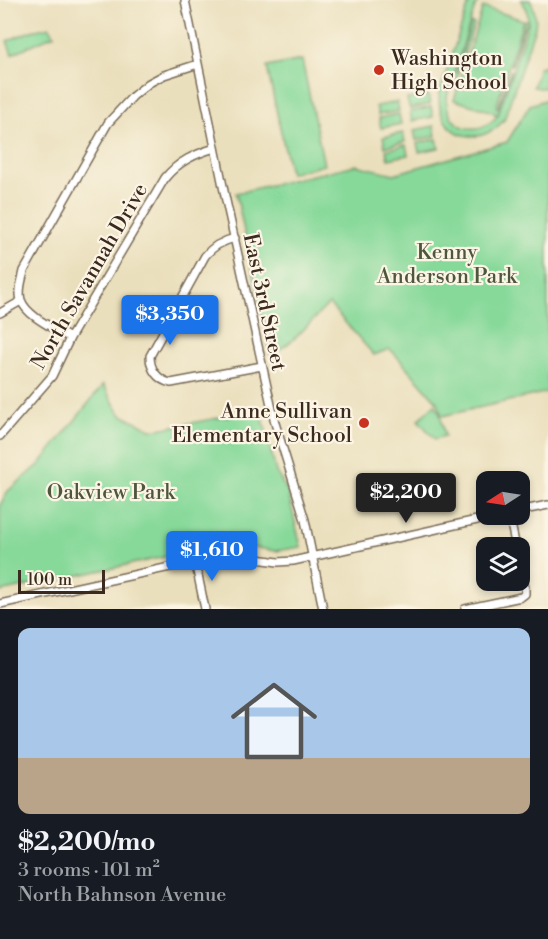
<!DOCTYPE html>
<meta charset="utf-8">
<style>
:root{--surface:#171b24;--page:#20242c;--text:#f1f3f6;--muted:#9ea1a6;--accent:#1a73e8}
body{margin:0;font-family:"Libre Bodoni",serif;background:var(--page);color:var(--text);height:100vh;display:flex;flex-direction:column;font-size:22px;white-space:nowrap}
*{box-sizing:border-box;margin:0}
p{font-size:20px;color:var(--muted)}
.icon{flex:none;width:33px;height:33px;fill:none;stroke:currentColor;stroke-width:2;stroke-linecap:round;stroke-linejoin:round}
.map{position:relative;height:609px;overflow:hidden}
.drawer{display:flex;flex-direction:column;background:var(--surface);flex:1}
.drawer>*{flex:none}
.needle{width:39px;rotate:258deg}
.controls{position:absolute;left:476px;top:471px;display:grid;gap:12px}
.controls a{display:grid;place-items:center;width:54px;height:54px;border-radius:12px;background:var(--surface);box-shadow:0 3px 9px #0003;font-size:30px}
.scale{position:absolute;left:18px;bottom:15px;width:87px;box-sizing:border-box;padding-left:6px;border:3px solid #3b2a1e;border-top:0;font-size:16px;line-height:21px;white-space:nowrap;color:#3b2a1e;-webkit-text-stroke:4px #fcf5e5;paint-order:stroke}
.price{position:absolute;translate:-50% -51px;padding:0 14px;border-radius:6px;background:var(--accent);color:#fff;font-size:20px;line-height:39px;filter:drop-shadow(0 2px 3px #0008)}
.price::after{content:'';position:absolute;left:50%;top:36px;width:18px;height:14px;margin-left:-9px;background:inherit;clip-path:polygon(0 0,100% 0,50% 100%)}
.price.active{background:#222;color:#fff}
ul{padding:0;list-style:none}
li{display:grid;align-content:center;gap:12px;height:318px;padding:0 18px}
li span{display:grid;place-items:center;height:186px;border-radius:12px;color:#555}
li>.icon{margin-inline-start:auto}
span .icon{width:108px;height:108px;fill:#fffc;stroke-width:1}
li b{font-size:26px}
.map>svg:first-child{display:block}
.green{fill:#87d99a;stroke:#61825c;stroke-width:1.5}
.lines{fill:none;stroke-linecap:round;stroke-linejoin:round}
.minor-casing{stroke:#786955;stroke-width:10}
.minor{stroke:#fff;stroke-width:7}
.poi-dot{fill:#c8321e;stroke:#fcf5e5;stroke-width:2}
.labels{text-anchor:middle;stroke-width:4.5;stroke-linejoin:round;paint-order:stroke}
.poi-label{font-size:21px;fill:#3b2a1e;stroke:#fcf5e5;text-anchor:start}
.park-label{font-size:21px;fill:#4e563d;stroke:#fcf5e5}
.street-label{font-size:21px;fill:#3b2a1e;stroke:#fcf5e5}
</style>
<div class="map">
<svg width="548" height="609" viewBox="0 0 548 609">
<rect width="100%" height="100%" fill="#fcf5e5"/>
<filter id="ink" filterUnits="userSpaceOnUse"><feTurbulence type="fractalNoise" baseFrequency=".0167" numOctaves="2"/><feDisplacementMap in="SourceGraphic" scale="12" xChannelSelector="R" yChannelSelector="G"/><feConvolveMatrix kernelMatrix="1 2 1 2 8 2 1 2 1" color-interpolation-filters="sRGB"/></filter>
<filter id="wash" filterUnits="userSpaceOnUse"><feTurbulence type="fractalNoise" baseFrequency=".008" numOctaves="4" result="noise"/><feDisplacementMap in="SourceGraphic" scale="24" xChannelSelector="R" yChannelSelector="G"/><feGaussianBlur stdDeviation="1.35" result="paint"/><feColorMatrix in="noise" values="0 0 0 0 0 0 0 0 0 0 0 0 0 0 0 0 0 1.4 0 .05"/><feComposite in="paint" operator="in"/></filter>
<g filter="url(#wash)">
<rect width="100%" height="100%" fill="#eadfbc"/>
<path class="green" d="M470,0H480L475,7L454,73H456L471,23L474,24L456,81L452,80C449,88 446,96 447,104C450,132 482,136 498,115L494,114V112L454,100L483,7L523,20L496,107H498L511,70L499,107L498,115L528,24V22L524,28L512,65H511L525,20L528,21L527,9L521,0H530C535,9 537,17 535,27L504,120C476,153 433,132 440,91Z
M50,27L54,35L12,54L7,41L31,31Z
M302,60L324,165L290,173L267,67Z
M545,65L547,66L548,87L540,88L533,87L539,67L542,66V68Z
M428,95L430,104L410,109L407,99Z
M548,99V392L442,416L438,403L393,352L389,349L374,355L329,304C310,321 294,345 270,354L236,193L356,165L394,174L507,142L530,105Z
M397,102L399,111L378,115L376,106Z
M431,107L433,117L412,121L410,112Z
M399,114L401,124L381,128L379,118Z
M434,126L436,136L416,140L414,130Z
M403,133L405,142L385,147L383,137Z
M437,139L439,148L419,152L417,143Z
M406,145L408,155L388,159L386,150Z
M103,385L120,414L153,430L261,410L276,472L288,492L301,547L276,551L243,546L211,547L0,592V505L8,491L39,465Z
M435,404L440,414L445,436L435,439L418,420Z"/>
</g>
<g filter="url(#ink)">
<g class="lines">
<g class="minor-casing">
<path id="minor" d="M185,0L225,196L275,423L305,520L323,609
M235,238C222,241 213,246 205,256L150,356C150,369 157,380 171,383L262,366
M0,313L21,301
M70,338C56,329 27,317 21,300C18,290 22,281 24,271L108,123L133,96L149,83L164,75L198,64
M0,436L52,376L70,338L165,178C179,161 195,154 215,148
M519,511L548,505
M509,514L516,548
M195,561L205,609
M0,604L216,557L250,558L278,562L293,561L504,514
M465,609L521,597L525,594V588L519,560"/>
</g>
<use href="#minor" class="minor"/>
</g>
</g>
<g class="poi-dot">
<circle cx="379" cy="70" r="6"/>
<circle cx="364" cy="423" r="6"/>
</g>
<g class="labels">
<g class="poi-label">
<text x="391" y="65">Washington<tspan x="391" dy="24">High School</tspan></text>
<text x="352" y="418" text-anchor="end">Anne Sullivan<tspan x="352" dy="24">Elementary School</tspan></text>
</g>
<g class="park-label">
<text x="447" y="259">Kenny<tspan x="447" dy="24">Anderson Park</tspan></text>
<text x="111" y="499">Oakview Park</text>
</g>
<g class="street-label">
<text transform="translate(89 276) rotate(-60)" y="7">North Savannah Drive</text>
<text transform="translate(265 302) rotate(78)" y="7">East 3rd Street</text>
</g>
</g>
</svg>
<div class="controls">
<a><svg class="needle" viewBox="-14 -14 28 28"><path d="M0-13l5 13h-10z" fill="#e53935"/><path d="M0 13l5-13h-10z" fill="#9ea1a6"/></svg></a>
<a><svg class="icon" aria-label="layers" viewBox="0 0 24 24"><path d="M12 4l9 5-9 5-9-5zM3 14l9 5 9-5"/></svg></a>
</div>
<div class="scale">100 m</div>
<b class="price" style="left:170px;top:346px">$3,350</b>
<b class="price active" style="left:406px;top:524px">$2,200</b>
<b class="price" style="left:212px;top:582px">$1,610</b>
</div>
<section class="drawer">
<ul>
<li><span style="background:linear-gradient(#a9c7e8 70%,#b9a48a 0)"><svg class="icon" aria-label="home" viewBox="0 0 24 24"><path d="M3 11l9-7 9 7M6 9v11h12V9"/></svg></span><div><b>$2,200/mo</b><p>3 rooms · 101 m²</p><p>North Bahnson Avenue</p></div></li>
</ul>
</section>
